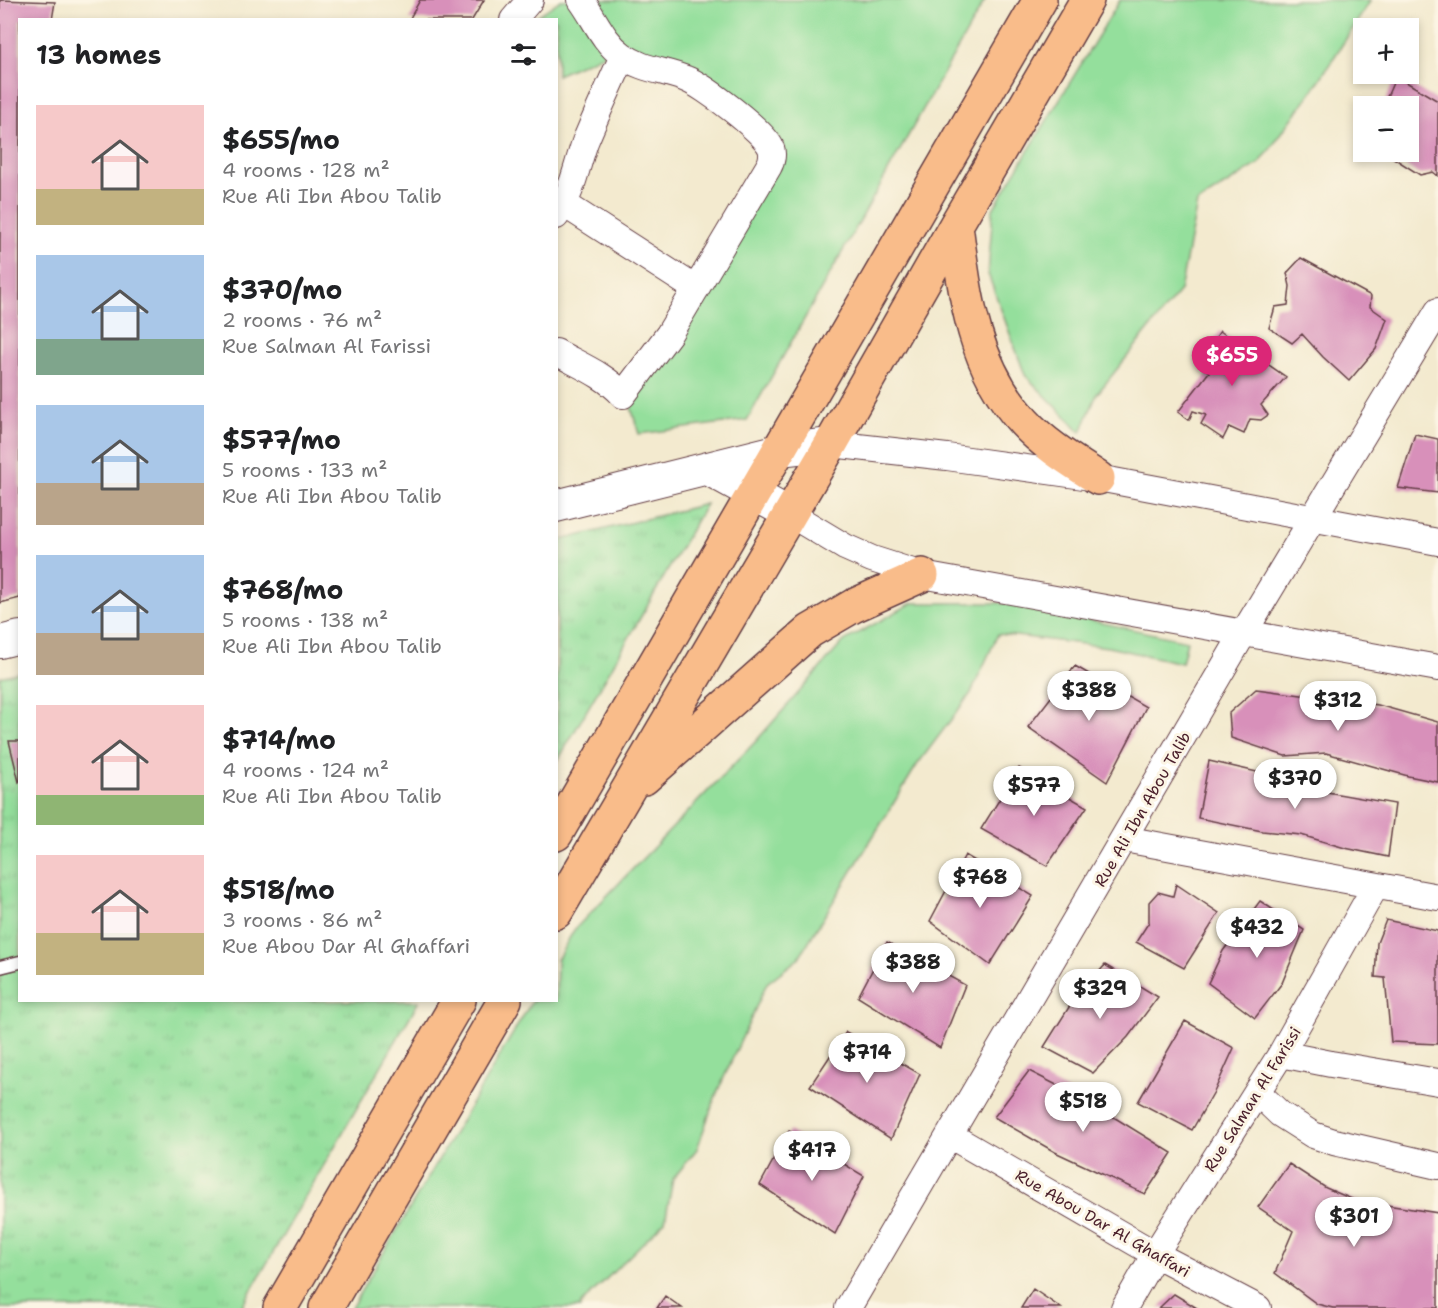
<!DOCTYPE html>
<meta charset="utf-8">
<style>
:root{--surface:#fff;--page:#f2f2f2;--text:#202124;--muted:#757577;--accent:#db2777}
body{margin:0;font-family:"Shantell Sans",sans-serif;background:var(--page);color:var(--text);height:100vh;display:flex;flex-direction:column;font-size:22px;white-space:nowrap}
*{box-sizing:border-box;margin:0}
p{font-size:20px;color:var(--muted)}
.icon{flex:none;width:33px;height:33px;fill:none;stroke:currentColor;stroke-width:2;stroke-linecap:round;stroke-linejoin:round}
.map{position:relative;flex:1;overflow:hidden}
.details{position:absolute;left:18px;top:18px;width:540px;height:984px;display:flex;flex-direction:column;background:var(--surface);border-radius:0px;box-shadow:0 3px 9px #0003}
.details>*{flex:none}
.controls{position:absolute;left:1353px;top:18px;display:grid;gap:12px}
.controls a{display:grid;place-items:center;width:66px;height:66px;border-radius:0px;background:var(--surface);box-shadow:0 3px 9px #0003;font-size:30px}
.price{position:absolute;translate:-50% -51px;padding:0 14px;border-radius:21px;background:#fff;color:#222;font-size:20px;line-height:39px;filter:drop-shadow(0 2px 3px #0008)}
.price::after{content:'';position:absolute;left:50%;top:36px;width:18px;height:14px;margin-left:-9px;background:inherit;clip-path:polygon(0 0,100% 0,50% 100%)}
.price.current{background:var(--accent);color:#fff}
ul{padding:0;list-style:none}
li{display:flex;align-items:center;gap:18px;height:150px;padding:0 18px}
li span{display:grid;place-items:center;flex:none;width:168px;height:120px;border-radius:0px;color:#555}
li>.icon{margin-inline-start:auto}
span .icon{width:72px;height:72px;fill:#fffc;stroke-width:1}
li b{font-size:26px}
h2{display:flex;justify-content:space-between;align-items:center;height:72px;padding:0 18px;font-size:26px}
.map>svg:first-child{display:block}
.grass{fill:url(#grass-tufts);stroke:#6f7f64;stroke-width:1.5}
.park{fill:#94df9c;stroke:#6f7f64;stroke-width:1.5}
.building{fill:#d890ba}
.lines{fill:none;stroke-linecap:round;stroke-linejoin:round}
.service-casing{stroke:#633d44;stroke-width:15}
.minor-casing{stroke:#633d44;stroke-width:28}
.tertiary-casing{stroke:#633d44;stroke-width:34}
.primary-casing{stroke:#633d44;stroke-width:36}
.service{stroke:#fff;stroke-width:12}
.minor{stroke:#fff;stroke-width:26}
.tertiary{stroke:#fff;stroke-width:32}
.primary{stroke:#f9bc8a;stroke-width:33}
.labels{text-anchor:middle;stroke-width:6;stroke-linejoin:round;paint-order:stroke}
.street-label{font-size:16px;fill:#4a1f2b;stroke:#fcf5e5}
</style>
<div class="map">
<svg width="1438" height="1308" viewBox="0 0 1438 1308">
<defs>
<pattern id="grass-tufts" width="24" height="20" patternUnits="userSpaceOnUse" patternTransform="scale(1.5)"><rect width="24" height="20" fill="#94df9c"/><path d="M3 7l-1-3M5 7V3M7 7l1-3M15 17l-1-3M17 17v-4M19 17l1-3" fill="none" stroke="#81bf87"/></pattern>
</defs>
<rect width="100%" height="100%" fill="#fcf5e5"/>
<filter id="ink" filterUnits="userSpaceOnUse"><feTurbulence type="fractalNoise" baseFrequency=".0167" numOctaves="2"/><feDisplacementMap in="SourceGraphic" scale="12" xChannelSelector="R" yChannelSelector="G"/><feConvolveMatrix kernelMatrix="1 2 1 2 8 2 1 2 1" color-interpolation-filters="sRGB"/></filter>
<filter id="wash" filterUnits="userSpaceOnUse"><feTurbulence type="fractalNoise" baseFrequency=".008" numOctaves="4" result="noise"/><feDisplacementMap in="SourceGraphic" scale="24" xChannelSelector="R" yChannelSelector="G"/><feGaussianBlur stdDeviation="1.35" result="paint"/><feColorMatrix in="noise" values="0 0 0 0 0 0 0 0 0 0 0 0 0 0 0 0 0 1.4 0 .05"/><feComposite in="paint" operator="in"/></filter>
<g filter="url(#wash)">
<rect width="100%" height="100%" fill="#f3eacf"/>
<path class="grass" d="M706,504L557,762V541Z
M19,672L20,1000L419,1001L241,1308H0V677Z"/>
<path class="park" d="M561,0H985L747,420L639,434L630,404L764,181L768,135L699,75L605,54L557,75L556,20H531Z
M1120,0H1371L1315,87L1260,163L1197,203L1180,291L1097,394L1081,432L1025,375L988,274L993,209Z
M912,603H1009L1187,641L1182,663L1108,647L998,634L971,693L917,765L798,959L767,983L716,1095L697,1149L673,1179L665,1221L581,1304L580,1308H351L532,1001L556,1000L557,960L574,930L757,740L844,641Z"/>
<g id="blocks">
<path class="building" d="M0,0L55,2L52,20H20V598L0,603Z
M420,0H484L472,20H409Z
M1396,76L1438,101V176L1433,172L1420,175L1384,152H1408V106H1383Z
M1301,258L1371,296L1370,307L1387,319L1376,349L1349,381L1323,357L1302,334L1292,343L1269,328L1275,307L1288,305L1290,286L1287,273Z
M1220,331L1286,377L1261,405L1268,415L1261,420L1250,419L1244,434L1229,427L1223,439L1201,424L1206,415L1193,411L1189,420L1178,412L1209,372L1198,363Z
M1415,434L1438,439V493L1398,488Z
M1075,666L1146,707L1107,782L1028,727Z
M1256,689L1378,705L1438,722V782L1408,776L1326,753L1285,756L1231,738L1229,713Z
M9,741H20V781L19,782Z
M1209,761L1270,775L1310,789L1395,804L1388,857L1345,848L1301,835L1262,831L1198,818Z
M1019,768L1087,807L1047,866L981,829Z
M965,855L1033,896L990,965L930,921Z
M1176,884L1219,913L1184,968L1136,942L1149,922V902L1158,892L1173,896Z
M1260,901L1304,930L1282,983L1255,1018L1208,983L1223,951Z
M1386,920L1438,931V1044L1391,1042L1385,978L1375,977L1377,943Z
M887,942L965,985L940,1048L858,997Z
M1105,965L1158,997L1128,1037L1093,1073L1044,1047L1071,1004Z
M1185,1021L1234,1048L1215,1090L1192,1130L1138,1102Z
M846,1032L920,1074L891,1139L810,1086Z
M1029,1071L1086,1100L1172,1153L1145,1194L1055,1152L994,1117Z
M789,1131L864,1176L835,1234L760,1185Z
M1289,1164L1326,1188L1354,1200L1438,1213V1308H1333L1317,1304L1275,1273L1293,1231L1258,1207Z
M1033,1289L1061,1308H1021Z
M1174,1294L1197,1308H1159Z
M665,1296L682,1308H657Z"/>
</g>
</g>
<g filter="url(#ink)">
<use href="#blocks" fill-opacity="0" stroke="#633d44" stroke-width="1.5"/>
<g class="lines">
<g class="service-casing">
<path id="service" d="M0,967L20,962"/>
</g>
<g class="minor-casing">
<path id="minor" d="M513,20L530,0
M564,204L696,289
M556,216C572,194 576,168 585,142C597,113 610,85 623,56
M556,352C579,365 605,375 623,395L669,334L769,166C772,161 773,153 771,148C765,132 703,85 686,79C664,70 642,70 622,55C603,41 595,19 581,0
M831,444L947,457L1098,478L1438,542
M790,514L845,547L872,559L922,575L1438,668
M1124,839L1438,897
M1281,1054L1331,1064L1438,1082
M1257,1092L1280,1114L1313,1135L1334,1142L1438,1166
M951,1136L1155,1254L1258,1308
M848,1308L1243,634L1438,311
M1124,1308L1155,1254L1281,1054L1375,887"/>
</g>
<g class="tertiary-casing">
<path id="tertiary" d="M708,469L790,514
M556,506L780,450L831,444
M0,642L20,637"/>
</g>
<g class="primary-casing">
<path id="primary" d="M956,225C965,296 973,366 1024,422C1045,445 1072,461 1098,478
M644,778L810,631L853,606L922,575
M556,834L1040,0
M556,912L831,444L956,225L1087,0
M280,1308L459,1000
M326,1308L505,1000"/>
</g>
<use href="#service" class="service"/>
<use href="#minor" class="minor"/>
<use href="#tertiary" class="tertiary"/>
<use href="#primary" class="primary"/>
</g>
</g>
<g class="labels">
<g class="street-label">
<text transform="translate(1142 809) rotate(-60)" y="6">Rue Ali Ibn Abou Talib</text>
<text transform="translate(1252 1099) rotate(-58)" y="6">Rue Salman Al Farissi</text>
<text transform="translate(1103 1223) rotate(30)" y="6">Rue Abou Dar Al Ghaffari</text>
</g>
</g>
</svg>
<div class="controls">
<a>+</a>
<a>−</a>
</div>
<b class="price current" style="left:1232px;top:387px">$655</b>
<b class="price" style="left:1089px;top:722px">$388</b>
<b class="price" style="left:1338px;top:732px">$312</b>
<b class="price" style="left:1295px;top:810px">$370</b>
<b class="price" style="left:1034px;top:817px">$577</b>
<b class="price" style="left:980px;top:909px">$768</b>
<b class="price" style="left:1257px;top:959px">$432</b>
<b class="price" style="left:913px;top:994px">$388</b>
<b class="price" style="left:1100px;top:1020px">$329</b>
<b class="price" style="left:867px;top:1084px">$714</b>
<b class="price" style="left:1083px;top:1133px">$518</b>
<b class="price" style="left:812px;top:1182px">$417</b>
<b class="price" style="left:1354px;top:1248px">$301</b>
<section class="details">
<h2>13 homes<svg class="icon" aria-label="filters" viewBox="0 0 24 24"><path d="M4 7h16M4 17h16"/><circle cx="9" cy="7" r="2"/><circle cx="15" cy="17" r="2"/></svg></h2>
<ul>
<li><span style="background:linear-gradient(#f6c9c9 70%,#c2b280 0)"><svg class="icon" aria-label="home" viewBox="0 0 24 24"><path d="M3 11l9-7 9 7M6 9v11h12V9"/></svg></span><div><b>$655/mo</b><p>4 rooms · 128 m²</p><p>Rue Ali Ibn Abou Talib</p></div></li>
<li><span style="background:linear-gradient(#a9c7e8 70%,#7fa58c 0)"><svg class="icon" aria-label="home" viewBox="0 0 24 24"><path d="M3 11l9-7 9 7M6 9v11h12V9"/></svg></span><div><b>$370/mo</b><p>2 rooms · 76 m²</p><p>Rue Salman Al Farissi</p></div></li>
<li><span style="background:linear-gradient(#a9c7e8 65%,#b9a48a 0)"><svg class="icon" aria-label="home" viewBox="0 0 24 24"><path d="M3 11l9-7 9 7M6 9v11h12V9"/></svg></span><div><b>$577/mo</b><p>5 rooms · 133 m²</p><p>Rue Ali Ibn Abou Talib</p></div></li>
<li><span style="background:linear-gradient(#a9c7e8 65%,#b9a48a 0)"><svg class="icon" aria-label="home" viewBox="0 0 24 24"><path d="M3 11l9-7 9 7M6 9v11h12V9"/></svg></span><div><b>$768/mo</b><p>5 rooms · 138 m²</p><p>Rue Ali Ibn Abou Talib</p></div></li>
<li><span style="background:linear-gradient(#f6c9c9 75%,#8fb573 0)"><svg class="icon" aria-label="home" viewBox="0 0 24 24"><path d="M3 11l9-7 9 7M6 9v11h12V9"/></svg></span><div><b>$714/mo</b><p>4 rooms · 124 m²</p><p>Rue Ali Ibn Abou Talib</p></div></li>
<li><span style="background:linear-gradient(#f6c9c9 65%,#c2b280 0)"><svg class="icon" aria-label="home" viewBox="0 0 24 24"><path d="M3 11l9-7 9 7M6 9v11h12V9"/></svg></span><div><b>$518/mo</b><p>3 rooms · 86 m²</p><p>Rue Abou Dar Al Ghaffari</p></div></li>
</ul>
</section>
</div>
